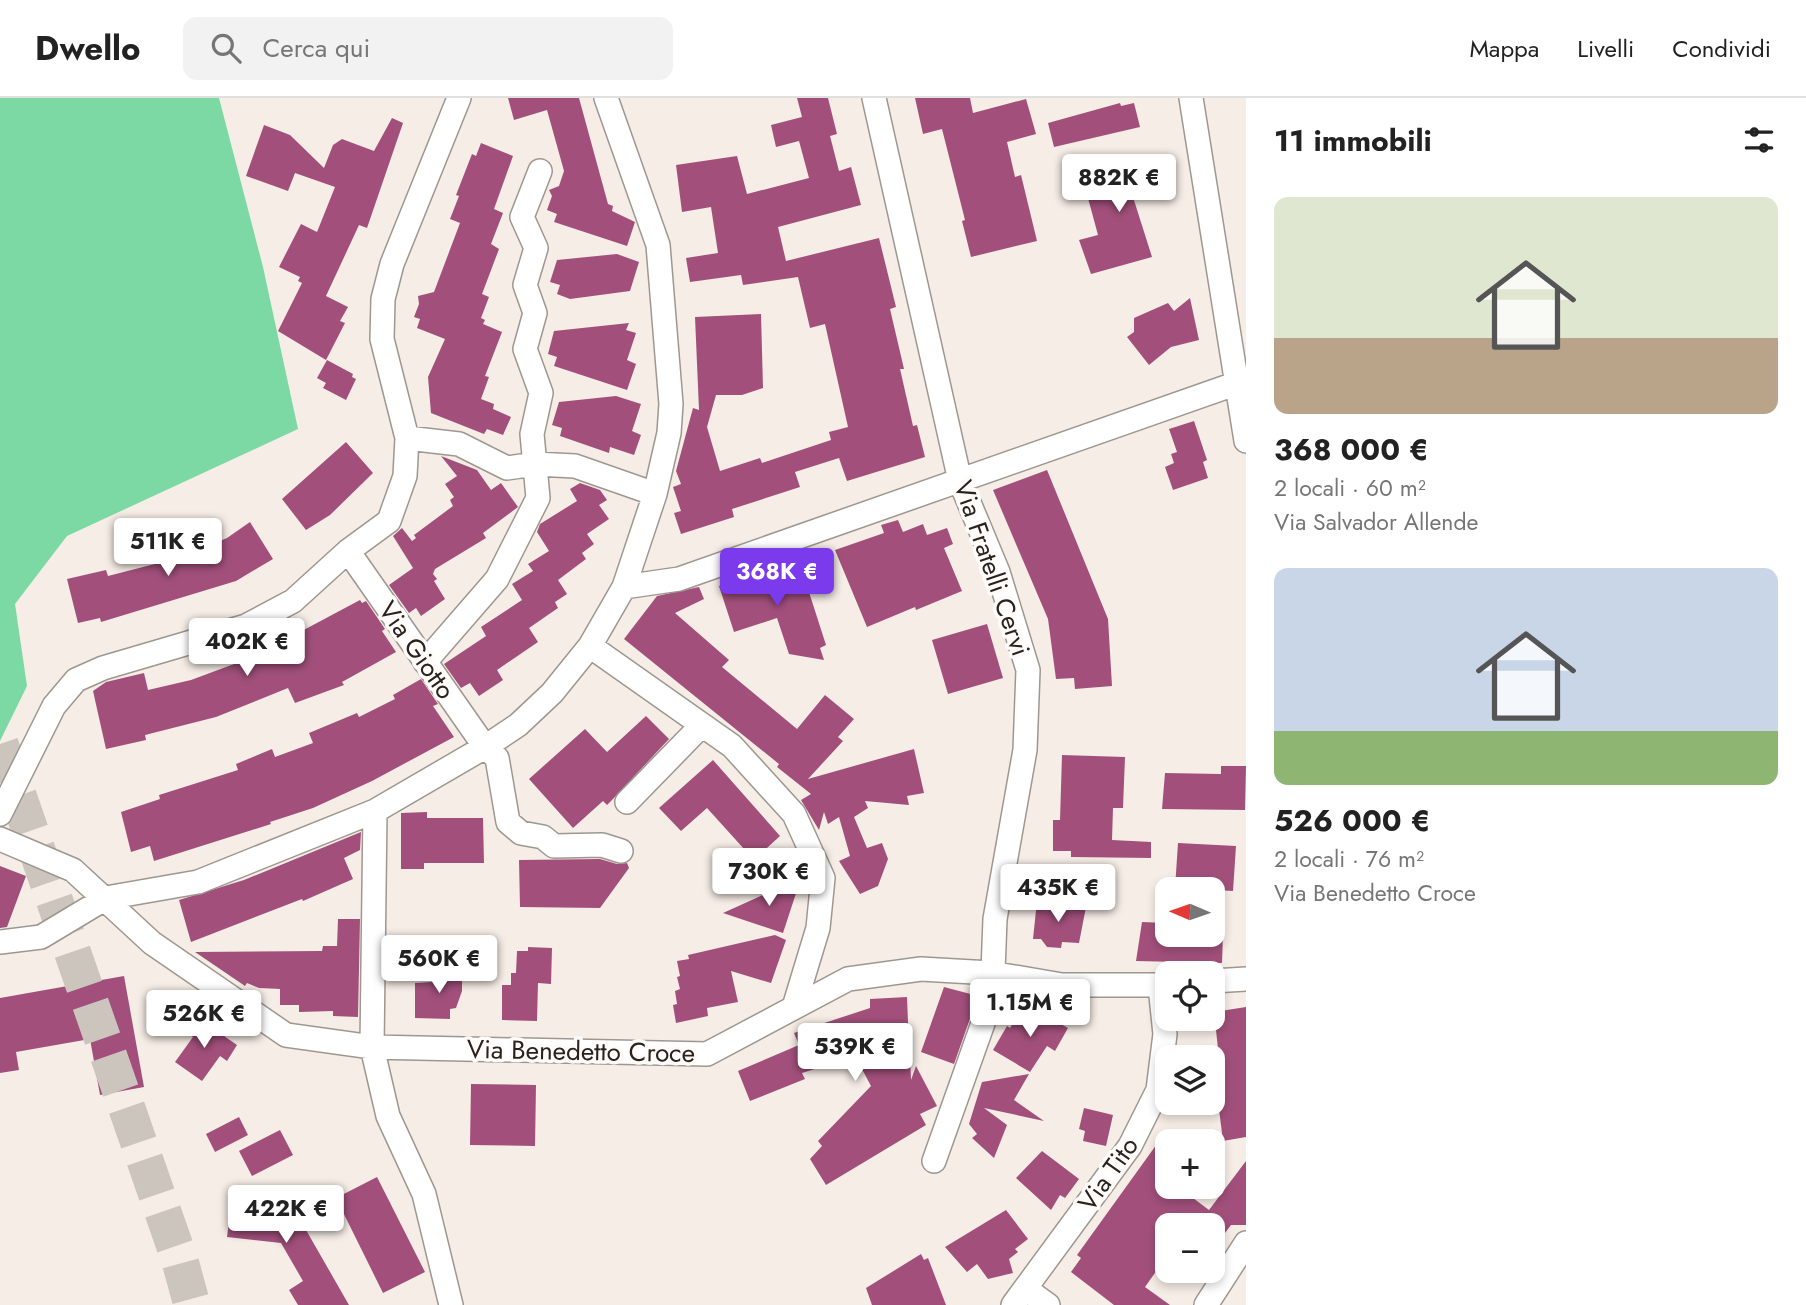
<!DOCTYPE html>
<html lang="it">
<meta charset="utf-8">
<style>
:root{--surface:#fff;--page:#f2f2f2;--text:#222;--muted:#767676;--line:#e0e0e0;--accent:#7c3aed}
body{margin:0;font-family:Jost,sans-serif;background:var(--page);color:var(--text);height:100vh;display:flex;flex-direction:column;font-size:26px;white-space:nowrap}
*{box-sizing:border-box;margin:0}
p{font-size:23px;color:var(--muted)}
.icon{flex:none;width:38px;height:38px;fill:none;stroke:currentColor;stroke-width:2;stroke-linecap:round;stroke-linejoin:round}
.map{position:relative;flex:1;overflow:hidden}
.side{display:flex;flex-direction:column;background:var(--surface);width:560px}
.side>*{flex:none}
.needle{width:46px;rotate:272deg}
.fabs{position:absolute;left:1155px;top:779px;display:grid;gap:14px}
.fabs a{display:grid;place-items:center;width:70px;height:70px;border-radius:14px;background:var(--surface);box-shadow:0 4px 10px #0003;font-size:35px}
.price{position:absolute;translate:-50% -60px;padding:0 16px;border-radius:7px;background:#fff;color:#222;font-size:23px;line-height:46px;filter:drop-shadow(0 2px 4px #0008)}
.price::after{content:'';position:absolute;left:50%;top:42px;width:21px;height:16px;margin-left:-10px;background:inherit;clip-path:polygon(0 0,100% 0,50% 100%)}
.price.active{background:var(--accent);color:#fff}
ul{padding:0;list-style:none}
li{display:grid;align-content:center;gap:14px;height:371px;padding:0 28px}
li span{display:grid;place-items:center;height:217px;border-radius:14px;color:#555}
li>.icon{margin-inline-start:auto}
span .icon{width:126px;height:126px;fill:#fffc;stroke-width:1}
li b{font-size:30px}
h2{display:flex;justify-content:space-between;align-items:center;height:84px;padding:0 28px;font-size:30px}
header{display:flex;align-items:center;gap:42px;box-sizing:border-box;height:98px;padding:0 35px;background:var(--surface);border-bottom:2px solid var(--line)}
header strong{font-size:33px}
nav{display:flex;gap:38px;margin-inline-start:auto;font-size:24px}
.search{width:490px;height:63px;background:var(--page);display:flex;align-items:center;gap:18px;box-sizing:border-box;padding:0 24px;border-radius:14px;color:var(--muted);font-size:26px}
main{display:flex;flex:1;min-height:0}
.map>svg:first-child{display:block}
.green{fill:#7cd9a4}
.building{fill:#a2507b}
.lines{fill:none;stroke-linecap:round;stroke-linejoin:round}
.primary-tunnel{stroke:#ccc5be;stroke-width:37;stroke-dasharray:37 18;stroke-linecap:butt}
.minor-casing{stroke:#9e9790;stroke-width:26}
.minor{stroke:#fff;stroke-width:23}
.labels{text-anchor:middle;stroke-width:7;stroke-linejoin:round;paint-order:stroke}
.street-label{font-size:26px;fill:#262320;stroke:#fffbf9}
</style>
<header>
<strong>Dwello</strong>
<div class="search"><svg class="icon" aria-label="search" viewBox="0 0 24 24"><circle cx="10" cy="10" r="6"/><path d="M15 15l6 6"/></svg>Cerca qui</div>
<nav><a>Mappa</a><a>Livelli</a><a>Condividi</a></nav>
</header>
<main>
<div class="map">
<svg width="1246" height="1207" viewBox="0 0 1246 1207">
<rect width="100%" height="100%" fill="#f6ede6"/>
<path class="green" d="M0,0H219L263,169L298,331L67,438L15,506L27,588L0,643Z"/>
<path class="building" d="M508,0H579L608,106L613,108L612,113L635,124L627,148L554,124L557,116L547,112L552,98L549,92L559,88L564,73L547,12L514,22Z
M797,0H828L837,36L830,38L839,73L851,69L861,107L778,129L786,163L879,140L896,209L890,211L904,271H900L913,328L917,327L925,359L847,383L839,360L795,374L800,389L732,411L734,419L681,436L674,415L681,413L673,389L681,386L676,373L693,310L699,312L695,219L761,216L763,290L742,297H716L707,329L720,373L760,360L762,365L831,342L829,334L848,329L825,226L810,230L798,179L743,187L741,177L690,184L686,160L718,155L711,109L682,114L676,67L737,58L747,96L809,80L799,43L776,49L771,27L802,19Z
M915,0H970L973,15L1026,1L1036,36L1007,44L1015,79L1021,77L1037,143L971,159L962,123L965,122L942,31L923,36Z
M1120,5L1121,8L1134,5L1140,29L1054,49L1048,25Z
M392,20L403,25L367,130L359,127L326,198L348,209L340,223L345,225L326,262L278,233L302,185L298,183L300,179L279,169L301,126L317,134L335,89L295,75L288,93L246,78L264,27L290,37L324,70L333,47L342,41L374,53Z
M481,45L513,58L494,111L503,115L491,146L499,151L482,196L489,199L481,220L485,222L483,226L502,234L485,278L489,279L481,301L494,306L493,311L511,319L503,337L487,331L484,336L431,315L428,279L445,241L417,230L420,221L414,219L419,206L418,198L434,194L460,125L450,121L459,98L456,97L472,56L476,58Z
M1155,59L1163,91L1133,99L1152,159L1091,176L1079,142L1098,137L1082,78Z
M617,156L639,164L630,193L570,201L557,196L560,187L550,184L557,162Z
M1190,200L1199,242L1171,249L1149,267L1127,239L1134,234V220L1168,205L1174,213Z
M629,225L626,232L636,235L627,262L636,266L627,292L554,268L557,259L548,256L554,233Z
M327,262L353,276L352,279L356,281L346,302L323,290L326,285L317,280Z
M616,298L641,306L632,333L641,337L634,357L610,349L609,355L560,338L562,330L552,327L559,304Z
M1194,323L1207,362L1203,364L1208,380L1173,392L1165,369L1174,365L1171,356L1177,354L1169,331Z
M346,344L373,375L330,417L306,432L282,401Z
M441,358L477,372L491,392L501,385L518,409L483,435L486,440L435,471L433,476L437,481L434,483L445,501L421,518L416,510L409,515L389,487L413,470L393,438L402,430L412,443L416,440L414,437L453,408L450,402L454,399L445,386L457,378Z
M1047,372L1108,521L1112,588L1075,591L1074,580L1056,581L1048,521L993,392Z
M580,385L600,392L607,402L599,407L609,421L587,436L594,446L582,455L586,461L558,482L567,496L555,504L558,510L529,530L538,544L497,572L503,582L479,598L470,585L461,590L444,566L486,538L481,529L522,502L512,486L533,473L528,466L549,453L537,434L540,426L577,403L570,391Z
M898,422L903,434L923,426L927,437L947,430L953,446L944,450L962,493L916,512L915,509L867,529L835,452L884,435L881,427Z
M250,424L273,461L236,483L101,524L100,520L78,525L67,481L106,472L108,478L182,459L227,440Z
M799,463L826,547L820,550L824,562L789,556L777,520L734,534L719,488Z
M699,489L704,501L675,515L729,562L722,569L797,631L825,597L854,621L838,639L843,643L808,681L914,651L924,695L907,698L909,707L865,703L868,710L854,719L867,750L882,745L888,761L878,788L860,796L839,763L850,758L839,719L828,726L824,714L819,732L801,702L811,696L777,669L779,666L624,541L657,498Z
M360,502L362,505L366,503L385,531L382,533L396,554L342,584L344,587L295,605L288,590L216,619L145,637L146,642L106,651L93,593L106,584L144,575L148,592L191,582L253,559Z
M987,526L1003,580L948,596L932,542Z
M421,581L438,606L433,608L454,639L372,683L313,710L270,724L271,726L154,763L150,748L131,754L121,714L160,701L159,697L238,672L236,666L272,651L275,659L313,645L309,635L357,615L359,619L395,601L393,597Z
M646,618L669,641L613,701L607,707L603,703L573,730L529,681L585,631L607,654Z
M1062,657L1125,659L1123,710H1113L1112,742L1151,744V760L1071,759V753H1053V722H1060Z
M713,662L780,738L754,762L707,710L681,733L659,710Z
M1221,668H1246L1245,712L1162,711L1165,675L1221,676Z
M427,714V720H483L484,765H424V771H401V715Z
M361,734L360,752L344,760L353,781L303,803L302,801L191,844L179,802L244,782Z
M1178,745L1236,748L1233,793L1175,790Z
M600,761L617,766L627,765L629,770L600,810L520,809L519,762Z
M0,768L26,778L7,829L0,830Z
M801,780L783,835L723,815Z
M1037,803L1086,809L1079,845L1062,844L1061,850L1047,849L1041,841H1033Z
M338,821H360L358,919L333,918V913L299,914V907H280V891L259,890L247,885L245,888L195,854L322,853L323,848H337Z
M1142,824L1167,825V836H1223L1222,865L1136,863Z
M775,837L786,842L771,885L731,873L738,904L707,910L708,918L676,925L673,907L677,906L675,893L680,891L677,879L680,878L677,863L689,861L688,857Z
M528,849L552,850L551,886L538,885L537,923L502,922V887H511V875H516L517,853H528Z
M432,872H462V893L456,910L450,911V921L415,920V885L432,884Z
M124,878L144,989L100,997L90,941L16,954L19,972L0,975V900Z
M944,889L978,898L954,966L921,954Z
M907,899L909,949L905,948L910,957L911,982L916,968L937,1008L920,1016L926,1027L826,1087L810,1061L822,1048L818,1043L871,988L855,958L802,975L805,981L750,1003L738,973L799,947L794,935L870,910V901Z
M1246,909V1039L1223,1043L1216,988L1222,987L1214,914Z
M1035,912L1068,930L1055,953L1047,948L1030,974L993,952L1007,928L1010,930L1015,922L1019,925L1025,914L1031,918Z
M198,920L237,947L227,963L220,958L202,983L175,964L193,939L187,935Z
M1029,976L1014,1002L1044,1023L984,1010L1007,1027L994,1060L972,1040L977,1036L969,1026L982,984Z
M471,986L536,987L535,1048L470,1047Z
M1084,1010L1113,1017L1106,1048L1083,1043L1085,1033L1079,1031Z
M239,1019L248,1037L215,1054L206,1036Z
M280,1032L293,1057L252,1078L239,1053Z
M1167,1032V1088H1177L1209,1112L1246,1063V1127H1231L1213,1151V1127H1167V1158L1145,1189L1170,1207H1114L1071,1174L1081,1160L1077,1157Z
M1042,1053L1079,1081L1065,1100L1060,1097L1051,1112L1016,1080Z
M377,1079L425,1174L383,1195L336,1100Z
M233,1094L282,1099L281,1104L291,1105L290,1114L298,1118L349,1207H298L289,1192L303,1183L281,1145L227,1139Z
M1006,1112L1028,1141L1015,1151L1018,1154L1009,1161L1013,1175L988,1181L977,1166L967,1174L945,1149Z
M921,1156L924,1162L928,1160L946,1207H872L866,1190Z"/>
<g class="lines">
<path class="primary-tunnel" d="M0,646L180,1163L192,1207"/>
<g class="minor-casing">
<path id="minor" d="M874,0L960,383L998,474L1028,572L1025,652L995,821L992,900L934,1063
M1191,0L1246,343
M407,340L459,346L507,370L535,366L575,368L655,396
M348,453L485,649L497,660L508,724L521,735L543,739L554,748L602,747L621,753
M624,489L679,481L1246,282
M590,548L732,648L794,716L823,780L818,830L794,909
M425,564L497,481L538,400L532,336L541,295L525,251L535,215L525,187L536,150L522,119L540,73
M627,704L702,627
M375,713L372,949L388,1018L424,1096L451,1207
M0,716L54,608L76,582L103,570L246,528L293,503L348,453L389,423L405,378L407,340L382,241L383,201L392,166L459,0
M0,741L73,772L152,845L286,937L372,949L707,956L848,881L921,871L991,875L1062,887H1167
M0,844L41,839L106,800L198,784L375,713L485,649L518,627L552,595L590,548L624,489L655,396L669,335L671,306L658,147L606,0
M1213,883L1246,881
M1026,1191L1048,1207
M1013,1207L1130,1048L1158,992L1165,936L1160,888
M1206,1207L1246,1145"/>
</g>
<use href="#minor" class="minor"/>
</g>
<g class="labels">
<g class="street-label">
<text transform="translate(992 470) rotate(71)" y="9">Via Fratelli Cervi</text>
<text transform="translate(417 552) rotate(55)" y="9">Via Giotto</text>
<text transform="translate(581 953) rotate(1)" y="9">Via Benedetto Croce</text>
<text transform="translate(1108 1076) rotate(-55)" y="9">Via Tito</text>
</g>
</g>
</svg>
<div class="fabs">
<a><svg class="needle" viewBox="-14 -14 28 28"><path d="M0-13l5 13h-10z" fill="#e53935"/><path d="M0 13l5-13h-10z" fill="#767676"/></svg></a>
<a><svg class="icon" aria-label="locate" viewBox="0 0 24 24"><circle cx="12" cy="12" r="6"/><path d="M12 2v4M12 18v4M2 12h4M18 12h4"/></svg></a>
<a><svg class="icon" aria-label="layers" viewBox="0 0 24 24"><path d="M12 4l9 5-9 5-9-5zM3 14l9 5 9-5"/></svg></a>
<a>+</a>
<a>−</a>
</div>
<b class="price" style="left:1119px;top:116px">882K €</b>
<b class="price" style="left:168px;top:480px">511K €</b>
<b class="price active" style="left:777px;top:510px">368K €</b>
<b class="price" style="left:247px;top:580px">402K €</b>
<b class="price" style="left:769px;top:810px">730K €</b>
<b class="price" style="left:1058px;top:826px">435K €</b>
<b class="price" style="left:439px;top:897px">560K €</b>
<b class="price" style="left:1030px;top:941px">1.15M €</b>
<b class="price" style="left:204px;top:952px">526K €</b>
<b class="price" style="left:855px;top:985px">539K €</b>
<b class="price" style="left:286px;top:1147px">422K €</b>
</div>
<section class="side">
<h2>11 immobili<svg class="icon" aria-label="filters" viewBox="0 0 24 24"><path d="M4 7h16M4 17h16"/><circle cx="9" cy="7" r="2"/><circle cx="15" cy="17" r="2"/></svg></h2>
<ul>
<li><span style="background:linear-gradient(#dfe7d0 65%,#b9a48a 0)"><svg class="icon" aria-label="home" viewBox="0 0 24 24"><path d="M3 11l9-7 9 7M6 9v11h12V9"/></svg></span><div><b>368 000 €</b><p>2 locali · 60 m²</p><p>Via Salvador Allende</p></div></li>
<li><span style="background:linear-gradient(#c9d6e8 75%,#8fb573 0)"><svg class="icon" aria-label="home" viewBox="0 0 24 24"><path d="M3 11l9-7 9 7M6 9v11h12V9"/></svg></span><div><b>526 000 €</b><p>2 locali · 76 m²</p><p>Via Benedetto Croce</p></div></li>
</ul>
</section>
</main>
